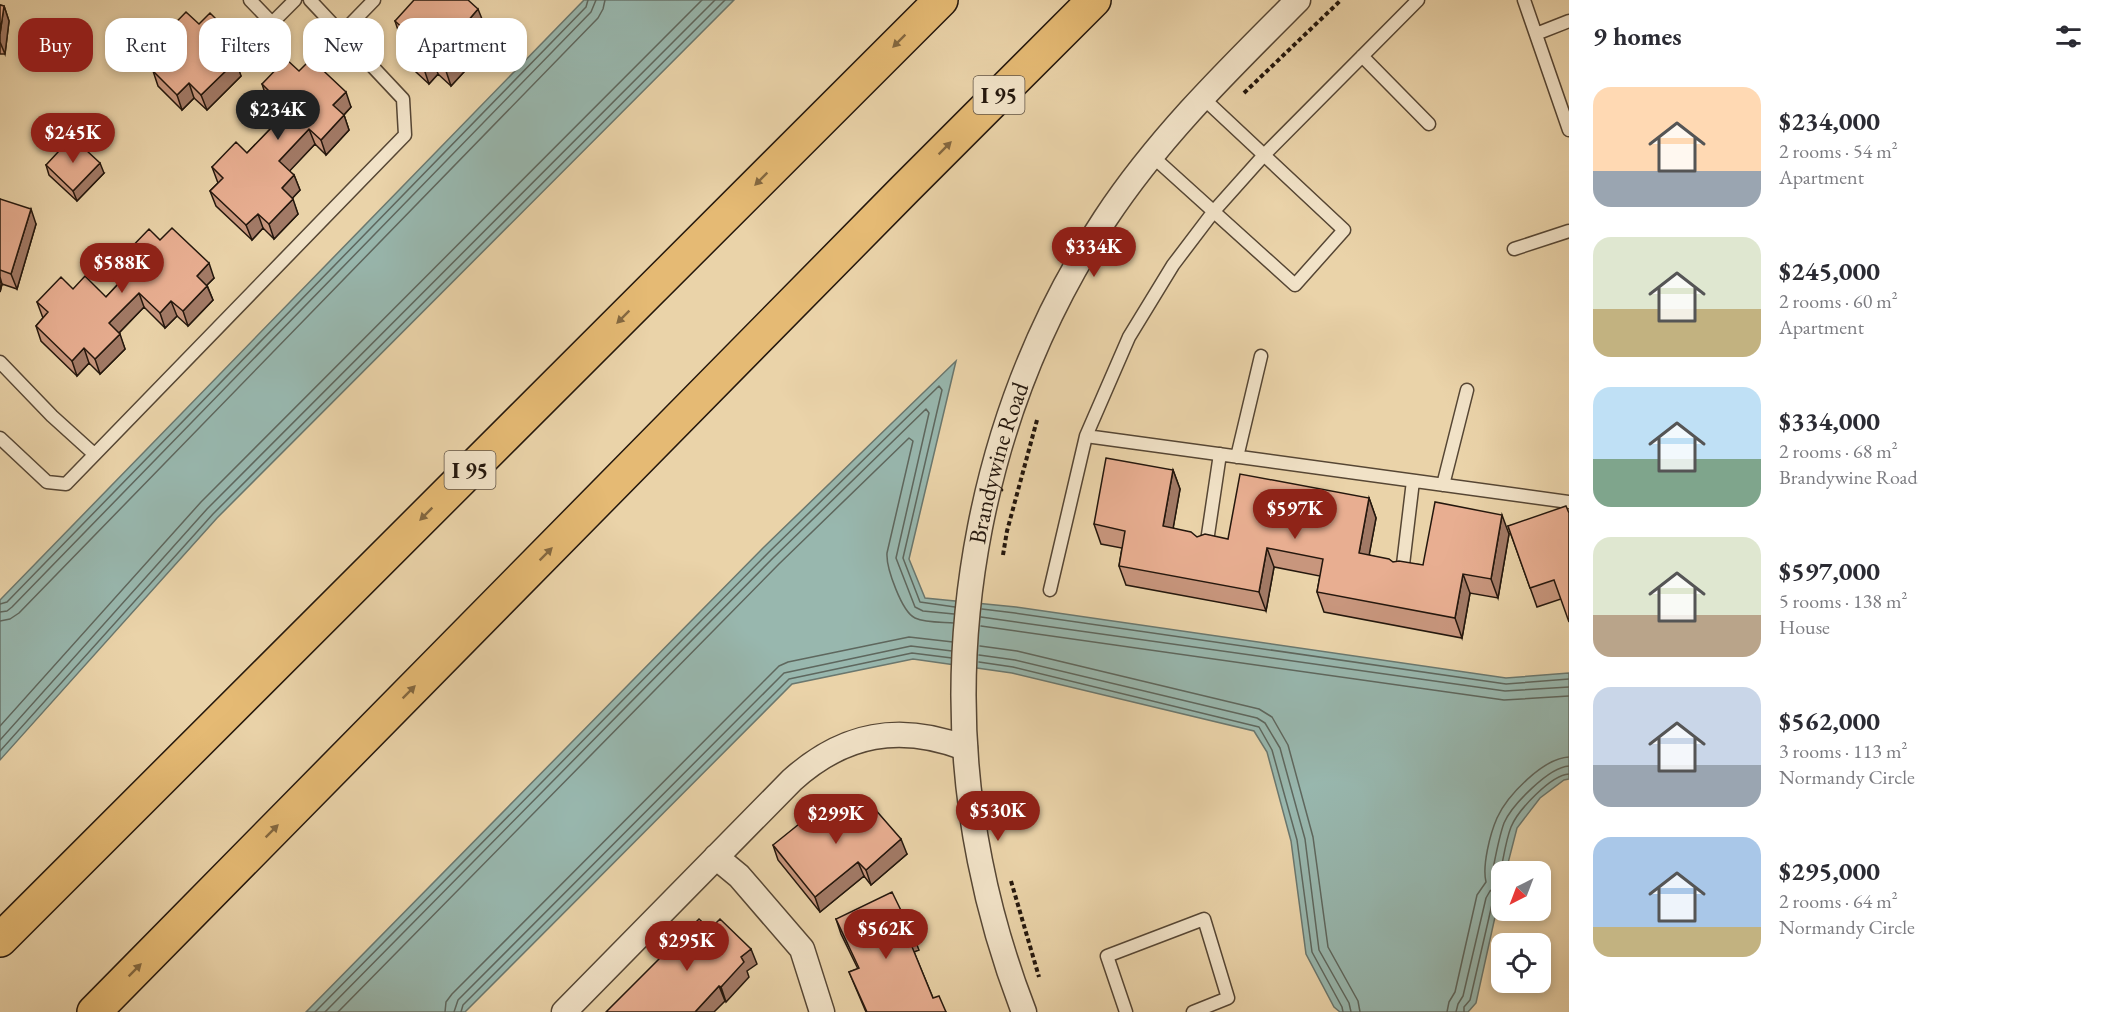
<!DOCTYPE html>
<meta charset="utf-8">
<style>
:root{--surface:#fff;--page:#f2f2f3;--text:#2b2b33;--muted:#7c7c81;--accent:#8f2418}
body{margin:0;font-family:"EB Garamond",serif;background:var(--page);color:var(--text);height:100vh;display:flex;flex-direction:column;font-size:22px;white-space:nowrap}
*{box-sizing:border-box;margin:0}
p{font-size:20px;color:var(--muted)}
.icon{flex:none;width:33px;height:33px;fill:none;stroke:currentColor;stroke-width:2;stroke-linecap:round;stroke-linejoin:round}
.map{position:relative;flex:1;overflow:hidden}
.side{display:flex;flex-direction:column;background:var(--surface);width:540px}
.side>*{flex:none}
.guide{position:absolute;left:18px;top:18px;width:570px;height:54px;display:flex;gap:12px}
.needle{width:39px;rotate:222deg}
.controls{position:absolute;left:1491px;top:861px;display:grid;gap:12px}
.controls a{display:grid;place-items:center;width:60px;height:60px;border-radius:12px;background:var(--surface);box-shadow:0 3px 9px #0003;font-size:30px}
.price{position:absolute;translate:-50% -51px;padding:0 14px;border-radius:21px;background:var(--accent);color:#fff;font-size:20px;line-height:39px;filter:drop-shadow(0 2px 3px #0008)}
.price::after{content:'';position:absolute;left:50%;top:36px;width:18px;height:14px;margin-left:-9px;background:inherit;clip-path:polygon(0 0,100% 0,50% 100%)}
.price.current{background:#222;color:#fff}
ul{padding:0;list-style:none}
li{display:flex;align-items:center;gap:18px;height:150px;padding:0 24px}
li span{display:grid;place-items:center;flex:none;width:168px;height:120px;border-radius:18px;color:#555}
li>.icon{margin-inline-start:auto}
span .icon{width:72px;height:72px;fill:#fffc;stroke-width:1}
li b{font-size:26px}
h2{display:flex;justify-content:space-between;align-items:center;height:72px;padding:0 24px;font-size:26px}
.pill{padding:0 21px;border-radius:18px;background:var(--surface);box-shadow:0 3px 9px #0003;font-size:21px;line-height:54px}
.pill.current{background:var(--accent);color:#fff}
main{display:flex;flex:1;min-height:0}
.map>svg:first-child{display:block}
.water{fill:#98b7ae;stroke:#6a776e;stroke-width:1.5}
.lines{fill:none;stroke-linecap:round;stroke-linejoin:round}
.shore{stroke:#5e675e;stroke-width:1.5}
.lane-casing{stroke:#564634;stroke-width:15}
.street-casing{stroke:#564634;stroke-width:27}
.highway-casing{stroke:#24170d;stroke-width:36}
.path{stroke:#24170d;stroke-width:4;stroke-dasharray:4.5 3;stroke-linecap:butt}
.lane{stroke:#f1e2c7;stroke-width:12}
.street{stroke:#f1e2c7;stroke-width:24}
.highway{stroke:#e5ba74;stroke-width:33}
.wall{fill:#c8967d;stroke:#24170d;stroke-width:1.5}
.shaded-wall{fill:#a27a66;stroke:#24170d;stroke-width:1.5}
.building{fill:#e8ae91;stroke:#24170d;stroke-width:1.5}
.oneway{fill:#846840}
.labels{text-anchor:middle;stroke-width:5;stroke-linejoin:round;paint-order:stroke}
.shield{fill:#f1e2c7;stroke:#625445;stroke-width:1.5}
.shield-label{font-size:22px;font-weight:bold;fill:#24170d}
.street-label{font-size:24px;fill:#24170d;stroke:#f1e2c7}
</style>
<main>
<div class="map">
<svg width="1569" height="1012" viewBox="0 0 1569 1012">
<rect width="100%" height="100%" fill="#ead3a9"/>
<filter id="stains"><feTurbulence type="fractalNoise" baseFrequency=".00333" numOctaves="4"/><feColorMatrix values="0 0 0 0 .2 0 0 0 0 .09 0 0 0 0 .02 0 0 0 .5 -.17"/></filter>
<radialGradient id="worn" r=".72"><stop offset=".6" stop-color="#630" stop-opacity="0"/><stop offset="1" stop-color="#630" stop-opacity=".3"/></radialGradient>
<path class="water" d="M584,0H734L217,518L0,760V600Z
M956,361L909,559L925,598L1016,607L1506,678L1569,673V779L1564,780L1540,798L1517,828L1506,871L1502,872L1501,890L1476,1003L1468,1012H1340L1334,1007L1306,954L1291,841L1267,752L1254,731L1012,673L913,659L792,684L465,1012H306L763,548Z"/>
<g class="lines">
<path class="shore" d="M0,604L7,602L586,7L588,0
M982,609L1015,613L1506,684L1569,679
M0,612L7,611L12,607L591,12L596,0
M981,617L1505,691L1569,687
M0,621L10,619L19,613L598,18L603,9L605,0
M981,626L1504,700L1569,696
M980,646L1017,651L1259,709L1272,717L1288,745L1313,837L1328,947L1358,1001L1360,1012
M979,655L1015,660L1257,718L1265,723L1280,748L1305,839L1319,950L1349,1003L1351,1012
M979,662L1013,667L1259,727L1272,750L1297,840L1312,952L1342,1007L1343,1012
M0,726L201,502L702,0
M0,740L207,509L715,0
M0,751L213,514L725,0
M1502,874L1501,869C1504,855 1506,840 1511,827C1518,810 1551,775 1569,774
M315,1012L768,553L939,386L942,390L903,558L920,602L955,607
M325,1012L773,558L926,409L929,413L896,558L915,607L923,611L954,614
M338,1012L779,564L909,438L913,441L887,553C886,568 902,612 915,618C926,623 942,622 954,623
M445,1012L446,1002L452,994L779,666L788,662L909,637L953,642
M454,1012L458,1000L784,673L911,646L952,651
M461,1012L463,1005L789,679L912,653L952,658
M1447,1012L1449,1002L1455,992L1477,895L1486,882C1482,866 1490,834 1497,818C1507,796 1543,758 1569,757
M1456,1012L1458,1004L1463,996L1486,898L1490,891L1500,885L1494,876L1493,869C1496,854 1499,837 1504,823C1512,805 1549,767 1569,766
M1464,1012V1007L1470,1000L1493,900L1496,896L1502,895"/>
<g class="lane-casing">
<path id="lane" d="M250,0L272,23L295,0
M1524,0L1569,130
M341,34L374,0
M1536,34L1569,21
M1362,56L1429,124
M1151,155L1295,285L1344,230L1202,97
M1514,249L1569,231
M0,362L52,416L94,454
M1086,436L1569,502
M0,438L47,482L66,484L405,135L403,99L310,0
M1237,457L1261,356
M1443,485L1467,390
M1206,548L1220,454
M1402,573L1413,481
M1050,590L1086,436L1129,337L1173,265L1214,211L1264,155L1418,0
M1126,1012L1107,956L1204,919L1228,998L1193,1012"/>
</g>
<g class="street-casing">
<g id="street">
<path d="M716,857L739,876L802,949L822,1012"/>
<path d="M564,1012L792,780C844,733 900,723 965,748"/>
<path id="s1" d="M1024,1012C1005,963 990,912 980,861C936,642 982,406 1105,219C1159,137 1229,69 1298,0"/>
</g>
</g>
<g class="highway-casing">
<path id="highway" d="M0,940L941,0
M94,1012L904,190L1094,0"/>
</g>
<path class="path" d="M1244,93L1341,0
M1003,555L1007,531L1037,420
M1011,881L1039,977"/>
<use href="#lane" class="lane"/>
<use href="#street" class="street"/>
<use href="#highway" class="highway"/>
</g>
<path class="wall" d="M0,5L4,6L9,21L5,54H0Z
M395,21L484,24L478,31L486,48L451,86L438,74L429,84L403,60L397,45L403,39L400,36Z
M199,24L240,52L233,58L241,76L207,110L194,98L182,110L158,86L153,71L159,64L157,62L152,47Z
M299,71L351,107L344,115L349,130L326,155L315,144L289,171L294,175L300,190L292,198L298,214L274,239L263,228L252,240L216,206L210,191L218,183L212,167L247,153L272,127L266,122L260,107L267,99L262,84Z
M46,165L104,173L77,201L49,175Z
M0,199L36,224L17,289L2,284L0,292Z
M160,240L214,278L207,285L213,300L188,326L177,316L165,328L144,307L119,333L125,349L100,374L89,363L77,376L41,341L36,326L43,318L37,302L73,289L106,297L131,270L125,254Z
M1173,470L1180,489L1173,528L1197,537L1228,539L1369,498L1376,518L1369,555L1393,562L1423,565L1509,534L1498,598L1470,593L1462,638L1324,612L1317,592L1320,576L1274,567L1266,611L1126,585L1119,566L1122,548L1101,544L1094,524Z
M1569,513L1561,599L1537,607L1508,526Z
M853,813L907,854L871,885L864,876L820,912L778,860L773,845L815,823Z
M836,919L913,935L919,950L914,952L933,998L946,1012H866L849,972L858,969L841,934Z"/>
<path class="shaded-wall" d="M4,6L9,21L5,54L0,42V34Z
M478,9L484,24L473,36L467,22Z
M480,33L486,48L451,86L446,71Z
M234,37L240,52L229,63L223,48Z
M433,59L438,74L429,84L424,69Z
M236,61L241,76L207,110L201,95Z
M189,83L194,98L182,110L177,95Z
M346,92L351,107L339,120L333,105Z
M344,115L349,130L326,155L321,140Z
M309,129L315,144L285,176L279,161Z
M100,163L104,173L77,201L73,191Z
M294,175L300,190L288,203L282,188Z
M293,199L298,214L274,239L269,224Z
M31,209L36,224L17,289L11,274Z
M258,214L263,228L252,240L246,225Z
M209,263L214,278L202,290L197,276Z
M0,277L2,284L0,292Z
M207,286L213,300L188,326L183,311Z
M139,293L144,307L114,338L109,323Z
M171,301L177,316L165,328L160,313Z
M120,334L125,349L100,374L95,359Z
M84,348L89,363L77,376L72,361Z
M1173,470L1180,489L1170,546L1163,526Z
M1369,498L1376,518L1366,572L1359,553Z
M1502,515L1509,534L1498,598L1491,579Z
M1267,548L1274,567L1266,611L1259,592Z
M1463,574L1470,593L1462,638L1455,618Z
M901,839L907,854L871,885L866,870Z
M858,862L864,876L820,912L815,897Z
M751,949L757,964L747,971L749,977L726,1002L721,987L741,957Z
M719,986L725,1001L714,1012H695Z"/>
<path class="building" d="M414,0H468L478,9L467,22L480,33L446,71L433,59L424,69L397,45L408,33L395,21Z
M0,5L4,6L0,34Z
M186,12L199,24L210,13L234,37L223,48L236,61L201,95L189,83L177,95L153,71L164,60L152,47Z
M286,59L299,71L311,59L346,92L333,105L344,115L321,140L309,129L279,161L294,175L282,188L293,199L269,224L258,214L246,225L210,191L223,178L212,167L236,142L247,153L277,122L260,107L272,94L262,84Z
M72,137L100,163L73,191L46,165Z
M0,199L31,209L11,274L0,270Z
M172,228L209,263L197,276L207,286L183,311L171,301L160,313L139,293L109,323L120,334L95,359L84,348L72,361L36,326L48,312L37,302L61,277L73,289L85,276L106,297L136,265L125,254L149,229L160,240Z
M1106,458L1173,470L1163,526L1191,532L1197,537L1205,534L1228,539L1240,474L1369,498L1359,553L1389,559L1393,562L1399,561L1423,565L1435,502L1502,515L1491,579L1463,574L1455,618L1317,592L1323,559L1267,548L1259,592L1119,566L1125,531L1094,524Z
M1566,506L1569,513V622L1554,580L1530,588L1508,526Z
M842,800L853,813L867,800L901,839L866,870L858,862L815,897L773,845L809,816L815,823Z
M892,892L913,935L908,937L933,998L939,996L946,1012H867L849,972L859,968L836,919Z
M699,919L710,929L720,919L751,949L741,957L744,962L721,987L719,986L695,1012H606Z"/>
<defs><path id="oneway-solid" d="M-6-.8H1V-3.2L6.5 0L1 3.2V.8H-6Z" transform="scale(1.5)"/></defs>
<g class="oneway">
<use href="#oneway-solid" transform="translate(899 41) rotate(135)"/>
<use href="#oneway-solid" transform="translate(945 148) rotate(-45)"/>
<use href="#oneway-solid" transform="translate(761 179) rotate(135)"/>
<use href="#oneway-solid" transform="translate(623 317) rotate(135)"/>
<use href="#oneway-solid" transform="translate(426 514) rotate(135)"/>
<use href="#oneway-solid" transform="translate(546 554) rotate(-45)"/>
<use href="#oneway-solid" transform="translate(409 692) rotate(-45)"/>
<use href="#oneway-solid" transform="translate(272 831) rotate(-45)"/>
<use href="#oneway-solid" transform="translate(135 970) rotate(-45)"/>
</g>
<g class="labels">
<g class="shield">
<rect x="973.5" y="76" width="51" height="38" rx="4.5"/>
<rect x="444.5" y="451" width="51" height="38" rx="4.5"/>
</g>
<g class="shield-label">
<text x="999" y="103">I 95</text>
<text x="470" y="478">I 95</text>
</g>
<g class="street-label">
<text dy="8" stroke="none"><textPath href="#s1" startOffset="560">Brandywine Road</textPath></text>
</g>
</g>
<rect width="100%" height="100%" filter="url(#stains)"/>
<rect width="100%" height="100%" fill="url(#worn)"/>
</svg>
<div class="controls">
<a><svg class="needle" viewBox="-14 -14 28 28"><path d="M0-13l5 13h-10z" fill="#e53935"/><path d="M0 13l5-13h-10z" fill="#7c7c81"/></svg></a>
<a><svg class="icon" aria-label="locate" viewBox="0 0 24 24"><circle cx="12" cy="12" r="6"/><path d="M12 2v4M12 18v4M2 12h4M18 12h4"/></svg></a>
</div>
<b class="price current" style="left:278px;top:141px">$234K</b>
<b class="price" style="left:73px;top:164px">$245K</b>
<b class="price" style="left:1094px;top:278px">$334K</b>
<b class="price" style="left:122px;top:294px">$588K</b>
<b class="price" style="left:1295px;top:540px">$597K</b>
<b class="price" style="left:998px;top:842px">$530K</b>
<b class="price" style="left:836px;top:845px">$299K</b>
<b class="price" style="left:886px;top:960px">$562K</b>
<b class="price" style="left:687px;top:972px">$295K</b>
<div class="guide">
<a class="pill current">Buy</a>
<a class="pill">Rent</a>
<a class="pill">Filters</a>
<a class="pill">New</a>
<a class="pill">Apartment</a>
</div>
</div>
<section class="side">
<h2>9 homes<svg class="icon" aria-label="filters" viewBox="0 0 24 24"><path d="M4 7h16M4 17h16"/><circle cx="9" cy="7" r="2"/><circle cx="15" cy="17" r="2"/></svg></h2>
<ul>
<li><span style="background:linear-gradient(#ffd9b3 70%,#9aa5b1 0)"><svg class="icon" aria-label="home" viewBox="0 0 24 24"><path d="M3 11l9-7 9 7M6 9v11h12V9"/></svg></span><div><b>$234,000</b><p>2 rooms · 54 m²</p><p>Apartment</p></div></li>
<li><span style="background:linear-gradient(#dfe7d0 60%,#c2b280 0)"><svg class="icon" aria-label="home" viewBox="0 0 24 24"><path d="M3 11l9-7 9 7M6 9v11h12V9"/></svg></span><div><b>$245,000</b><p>2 rooms · 60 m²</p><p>Apartment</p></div></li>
<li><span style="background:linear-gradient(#bfe0f5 60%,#7fa58c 0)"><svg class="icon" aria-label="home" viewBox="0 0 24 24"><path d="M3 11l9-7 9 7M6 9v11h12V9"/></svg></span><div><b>$334,000</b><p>2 rooms · 68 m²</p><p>Brandywine Road</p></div></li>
<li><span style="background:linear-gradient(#dfe7d0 65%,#b9a48a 0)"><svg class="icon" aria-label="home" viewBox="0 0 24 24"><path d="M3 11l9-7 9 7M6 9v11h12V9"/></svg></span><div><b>$597,000</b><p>5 rooms · 138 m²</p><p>House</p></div></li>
<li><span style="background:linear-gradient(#c9d6e8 65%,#9aa5b1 0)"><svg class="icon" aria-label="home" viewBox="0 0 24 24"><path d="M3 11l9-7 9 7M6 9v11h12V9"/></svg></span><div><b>$562,000</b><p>3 rooms · 113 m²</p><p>Normandy Circle</p></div></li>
<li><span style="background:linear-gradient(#a9c7e8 75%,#c2b280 0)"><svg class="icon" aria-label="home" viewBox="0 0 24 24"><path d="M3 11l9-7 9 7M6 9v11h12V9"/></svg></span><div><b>$295,000</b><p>2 rooms · 64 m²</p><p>Normandy Circle</p></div></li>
</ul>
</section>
</main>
